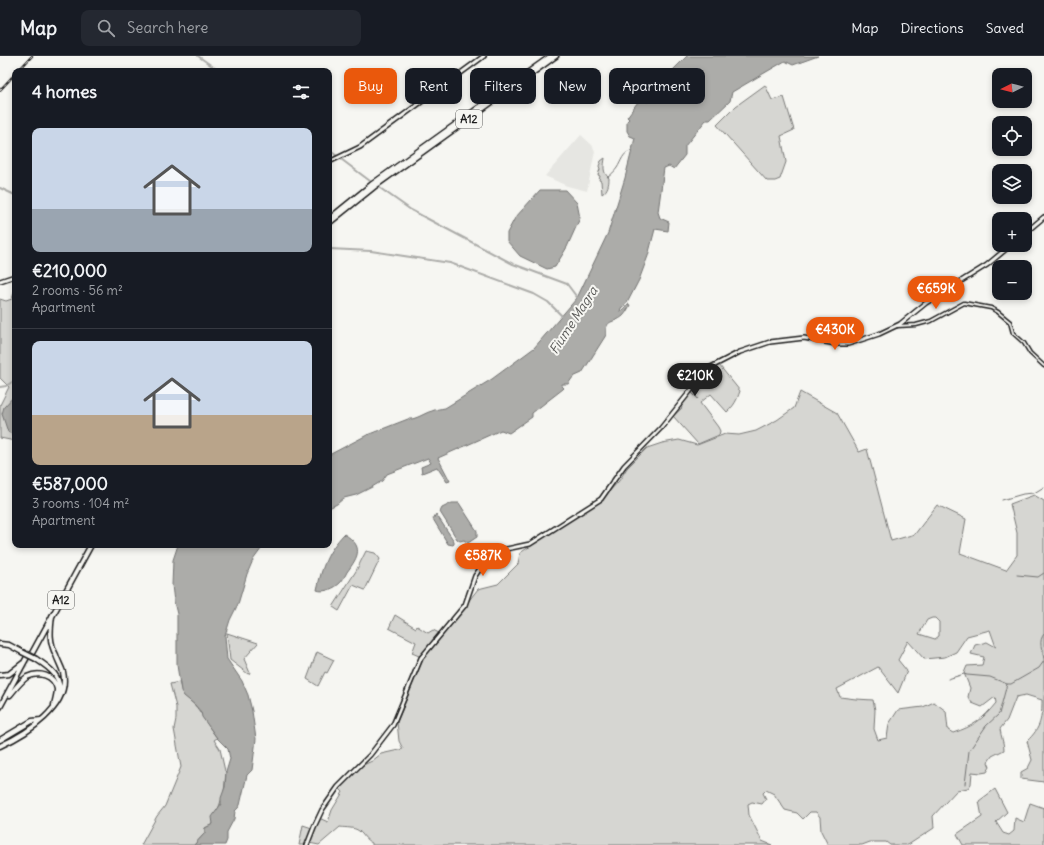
<!DOCTYPE html>
<meta charset="utf-8">
<style>
:root{--surface:#171b24;--page:#242831;--text:#f1f3f6;--muted:#9ea1a6;--line:#363941;--accent:#ea580c}
body{margin:0;font-family:Delius,sans-serif;background:var(--page);color:var(--text);height:100vh;display:flex;flex-direction:column;font-size:15px;white-space:nowrap}
*{box-sizing:border-box;margin:0}
p{font-size:13px;color:var(--muted)}
.icon{flex:none;width:22px;height:22px;fill:none;stroke:currentColor;stroke-width:2;stroke-linecap:round;stroke-linejoin:round}
.map{position:relative;flex:1;overflow:hidden}
.drawer{position:absolute;left:12px;top:12px;width:320px;height:480px;display:flex;flex-direction:column;background:var(--surface);border-radius:8px;box-shadow:0 2px 6px #0003}
.drawer>*{flex:none}
.hud{position:absolute;left:344px;top:12px;width:380px;height:36px;display:flex;gap:8px}
.needle{width:26px;rotate:264deg}
.controls{position:absolute;left:992px;top:12px;display:grid;gap:8px}
.controls a{display:grid;place-items:center;width:40px;height:40px;border-radius:8px;background:var(--surface);box-shadow:0 2px 6px #0003;font-size:20px}
.price{position:absolute;translate:-50% -34px;padding:0 9px;border-radius:14px;background:var(--accent);color:#fff;font-size:13px;line-height:26px;filter:drop-shadow(0 1px 2px #0008)}
.price::after{content:'';position:absolute;left:50%;top:24px;width:12px;height:9px;margin-left:-6px;background:inherit;clip-path:polygon(0 0,100% 0,50% 100%)}
.price.current{background:#222;color:#fff}
ul{padding:0;list-style:none}
li{display:grid;align-content:center;gap:8px;height:212px;padding:0 20px}
li+li{border-top:1px solid var(--line)}
li span{display:grid;place-items:center;height:124px;border-radius:8px;color:#555}
li>.icon{margin-inline-start:auto}
span .icon{width:72px;height:72px;fill:#fffc;stroke-width:1}
li b{font-size:17px}
h2{display:flex;justify-content:space-between;align-items:center;height:48px;padding:0 20px;font-size:17px}
.chip{padding:0 14px;border-radius:8px;background:var(--surface);box-shadow:0 2px 6px #0003;font-size:14px;line-height:36px}
.chip.current{background:var(--accent);color:#fff}
header{display:flex;align-items:center;gap:24px;box-sizing:border-box;height:56px;padding:0 20px;background:var(--surface);border-bottom:1px solid var(--line)}
header strong{font-size:19px}
nav{display:flex;gap:22px;margin-inline-start:auto;font-size:14px}
.search{width:280px;height:36px;background:var(--page);display:flex;align-items:center;gap:10px;box-sizing:border-box;padding:0 14px;border-radius:8px;color:var(--muted);font-size:15px}
.map>svg:first-child{display:block}
.built{fill:#e6e6e2}
.green{fill:#d6d6d2;stroke:#797977;fill-rule:evenodd}
.water{fill:#acaca9;stroke:#727271}
.lines{fill:none;stroke-linecap:round;stroke-linejoin:round}
.stream{stroke:#727271;stroke-width:1}
.canal{stroke:#acaca9;stroke-width:2}
.highway-tunnel{stroke:#d5d5d2;stroke-width:4;stroke-dasharray:4 2;stroke-linecap:butt}
.minor-casing{stroke:#1c1c1c;stroke-width:5}
.major-casing{stroke:#1c1c1c;stroke-width:6}
.highway-casing{stroke:#1c1c1c;stroke-width:7}
.minor{stroke:#f6f6f2;stroke-width:2}
.major{stroke:#f6f6f2;stroke-width:3}
.highway{stroke:#f6f6f2;stroke-width:4}
.rail-casing{stroke:#1c1c1c;stroke-width:2.5}
.rail{stroke:#f6f6f2;stroke-width:1;stroke-dasharray:3;stroke-linecap:butt}
.highway-bridge-casing{stroke:#1c1c1c;stroke-width:7;stroke-linecap:butt}
.highway-bridge{stroke:#f6f6f2;stroke-width:4}
.labels{text-anchor:middle;stroke-width:4;stroke-linejoin:round;paint-order:stroke}
.shield{fill:#f6f6f2;stroke:#5d5d5c;stroke-width:1}
.shield-label{font-size:11px;font-weight:bold;fill:#1c1c1c}
.water-label{font-size:13px;font-style:italic;fill:#565654;stroke:#f6f6f2}
</style>
<header>
<strong>Map</strong>
<div class="search"><svg class="icon" aria-label="search" viewBox="0 0 24 24"><circle cx="10" cy="10" r="6"/><path d="M15 15l6 6"/></svg>Search here</div>
<nav><a>Map</a><a>Directions</a><a>Saved</a></nav>
</header>
<div class="map">
<svg width="1044" height="789" viewBox="0 0 1044 789">
<rect width="100%" height="100%" fill="#f6f6f2"/>
<filter id="ink" filterUnits="userSpaceOnUse"><feTurbulence type="fractalNoise" baseFrequency=".025" numOctaves="2"/><feDisplacementMap in="SourceGraphic" scale="8" xChannelSelector="R" yChannelSelector="G"/><feConvolveMatrix kernelMatrix="1 2 1 2 8 2 1 2 1" color-interpolation-filters="sRGB"/></filter>
<g filter="url(#ink)">
<path class="built" d="M581,79L592,89L595,95L587,135L567,130L545,120Z"/>
<path class="green" d="M765,29L772,44L784,41L794,74L781,80L786,106L780,123L775,125H767L717,69L736,50Z
M605,102C604,110 602,116 609,122C609,128 608,134 602,138L601,125L599,124L600,120L598,119L600,113L599,110L601,105Z
M15,233V385L0,382V349L9,331L0,322V243L6,245L12,243Z
M719,309L740,335C737,344 734,350 727,356L711,338L700,347L718,371L720,375L719,379L698,388L673,360L682,352L681,349L691,336L698,343L693,336L701,329V326Z
M800,336L837,357L859,396L867,393L891,485L915,478L937,449L966,463L960,497L1006,514L1017,499V477L1010,448L1034,439L1044,445V726L1021,723V716L1028,712L1032,704L1027,685C1041,672 1042,662 1042,644L1026,639L1016,641L1007,664L1000,673C1001,681 1004,687 1004,694L992,700L988,706L990,711L987,716L981,717L972,716L971,728L968,732L957,734L933,760L934,772L908,789H890L886,786H870L862,789H828L821,775L820,761L816,756H810L803,763L797,757L785,754L774,738L766,734L763,737L766,743L762,748L752,746L748,748L749,759L762,785L772,789H372V787C364,783 364,779 359,775C354,771 346,772 340,771L319,789L309,787L319,762L328,766L332,754L343,736L339,732L359,711L372,705L381,698L403,693L399,685L397,666L423,603L478,533L498,528L518,508L520,497L603,442L619,425L627,412L647,392L662,387L679,384L697,389L725,378L739,379L756,375L777,364L794,352ZM932,562H935L939,566V580L935,583L919,578L927,564ZM990,574L996,591L987,586L975,589L971,598L984,601L982,609L967,610L964,617L970,632L968,641L972,647L982,651L995,641L996,647C982,664 974,670 953,677L948,674L946,655L934,646L923,651L898,654L889,668L887,682L878,684L874,673L875,654L873,644L856,643L840,641L837,633L878,611L898,637L907,615L898,604L908,585L924,603L945,601L956,596L967,580Z
M366,495L375,497L380,503L365,534L353,529L339,555L333,551L356,515Z
M395,559L416,572L417,570L428,577L433,574L439,577L421,599L419,600L412,597L416,586L389,572Z
M227,577L258,587L244,603L250,617L248,618L230,604Z
M317,596L334,604L327,617L325,616L318,630L307,623Z
M179,626C184,645 191,642 200,656C206,664 210,674 217,682L214,684L220,693L225,715L226,716L224,736L213,768L205,772V777L194,789H141L157,760L165,750L181,711L174,673L176,663V651L170,628Z
M995,733L1007,756L996,766L1003,777L1009,779L1014,775L1015,762L1024,766L1030,747L1044,752V789H963L957,778L982,761L979,745Z
M303,769L312,772L306,789H299Z"/>
<path class="water" d="M687,0H818L793,9L785,5L732,36L730,45L710,64H706L685,90V99L674,113L669,110L664,112L658,156L660,162L669,166L668,175L655,173L648,200L639,224L627,247L621,252L620,256L623,254L628,248L630,249C628,253 626,257 623,260C614,268 605,262 606,279L582,317L573,321L568,328H562V330L564,332L563,333L532,357V361L509,377L501,374L438,402L450,425L447,426L437,411L422,417L421,411L431,407L428,402L387,418L382,425L372,431L356,439L344,442L337,448L329,452V399L367,379L408,363C416,364 424,357 432,355C436,353 440,353 445,352L492,323L534,292L577,242L608,177L625,122L635,82L630,80L627,75V65L629,63L627,61L640,43L648,46L658,29Z
M540,134H565L577,147L580,162L567,191L555,211L547,213L520,200L507,185V177L515,162Z
M15,339V380L8,376L2,358L4,351Z
M452,447H459L477,475V481L468,487L464,484L460,485L457,483L440,456L442,452Z
M436,458L454,485V488L453,489L448,488L433,463Z
M344,478C364,490 359,500 347,516C345,520 343,524 340,527C335,532 324,537 317,534C322,511 327,496 344,478Z
M178,489H264L253,504L247,518L238,548L230,564L225,580L227,603L242,625L248,639L252,655L256,683L252,714L247,719L240,749L238,752L235,755L234,763L227,776V784L225,789H194L205,777V772L213,768L212,761L221,748V742L225,731L226,716L230,703L228,693L217,682L202,661L201,656L195,649L184,640L181,635L177,609V558L174,546L172,529L173,504Z"/>
<g class="lines">
<path class="stream" d="M608,121C611,119 615,115 617,112C621,106 623,96 631,95
M1002,444L1023,438L1034,437L1044,431
M1017,519L1038,521L1044,517
M1044,578C1038,585 1042,594 1044,602
M948,623L964,618L967,619L990,621L1007,628
M965,728L969,695L986,670L999,658L1007,628H1011L1039,612L1044,605"/>
<path class="canal" d="M198,0L219,15
M329,94L370,125L411,154L513,208L567,228L579,244
M0,132L15,139
M329,193L371,195L450,207L534,238L548,246L564,262
M0,331L6,330L15,324"/>
<path class="highway-tunnel" d="M16,628L31,599"/>
<g class="minor-casing">
<path id="minor" d="M897,270L916,269L931,265L964,247L991,252L998,256L1010,266L1013,277L1024,287L1030,297L1044,310"/>
</g>
<g class="major-casing">
<path id="major" d="M329,106L360,91L484,0
M1025,177L1044,161
M0,225L15,220
M307,789L314,771L322,754L338,731L370,699L393,669L421,602L465,549L475,520L483,508L491,500L502,494L530,488L601,443L624,410L661,372L692,333L711,311L740,296L770,286L804,282L836,288H848L879,278L900,268L926,247L987,209L1011,189"/>
</g>
<g class="highway-casing">
<path id="highway" d="M329,163L371,129L551,0
M329,167L374,131L556,0
M0,588L9,589L22,596
M31,599L91,489
M36,603C50,612 63,621 59,640
M0,619L9,618L23,607
M10,639C15,633 20,626 27,621C39,615 54,619 57,633C57,638 55,644 54,649
M0,651L27,601
M0,684L32,665L41,664
M0,690C26,678 71,651 63,616C61,610 58,605 56,599C49,586 50,575 52,560"/>
</g>
<use href="#minor" class="minor"/>
<use href="#major" class="major"/>
<use href="#highway" class="highway"/>
<g class="rail-casing">
<path id="rail" d="M18,15L32,0
M0,34L15,18"/>
</g>
<use href="#rail" class="rail"/>
<g class="highway-bridge-casing">
<path id="highway-bridge" d="M22,596L36,603"/>
</g>
<use href="#highway-bridge" class="highway-bridge"/>
</g>
</g>
<g class="labels">
<g class="shield">
<rect x="456" y="54" width="26" height="18" rx="3"/>
<rect x="48" y="535" width="26" height="18" rx="3"/>
</g>
<g class="shield-label">
<text x="469" y="67">A12</text>
<text x="61" y="548">A12</text>
</g>
<g class="water-label">
<text transform="translate(573 264) rotate(-57)" y="5">Fiume Magra</text>
</g>
</g>
</svg>
<div class="controls">
<a><svg class="needle" viewBox="-14 -14 28 28"><path d="M0-13l5 13h-10z" fill="#e53935"/><path d="M0 13l5-13h-10z" fill="#9ea1a6"/></svg></a>
<a><svg class="icon" aria-label="locate" viewBox="0 0 24 24"><circle cx="12" cy="12" r="6"/><path d="M12 2v4M12 18v4M2 12h4M18 12h4"/></svg></a>
<a><svg class="icon" aria-label="layers" viewBox="0 0 24 24"><path d="M12 4l9 5-9 5-9-5zM3 14l9 5 9-5"/></svg></a>
<a>+</a>
<a>−</a>
</div>
<b class="price" style="left:936px;top:254px">€659K</b>
<b class="price" style="left:835px;top:295px">€430K</b>
<b class="price current" style="left:695px;top:341px">€210K</b>
<b class="price" style="left:483px;top:521px">€587K</b>
<div class="hud">
<a class="chip current">Buy</a>
<a class="chip">Rent</a>
<a class="chip">Filters</a>
<a class="chip">New</a>
<a class="chip">Apartment</a>
</div>
<section class="drawer">
<h2>4 homes<svg class="icon" aria-label="filters" viewBox="0 0 24 24"><path d="M4 7h16M4 17h16"/><circle cx="9" cy="7" r="2"/><circle cx="15" cy="17" r="2"/></svg></h2>
<ul>
<li><span style="background:linear-gradient(#c9d6e8 65%,#9aa5b1 0)"><svg class="icon" aria-label="home" viewBox="0 0 24 24"><path d="M3 11l9-7 9 7M6 9v11h12V9"/></svg></span><div><b>€210,000</b><p>2 rooms · 56 m²</p><p>Apartment</p></div></li>
<li><span style="background:linear-gradient(#c9d6e8 60%,#b9a48a 0)"><svg class="icon" aria-label="home" viewBox="0 0 24 24"><path d="M3 11l9-7 9 7M6 9v11h12V9"/></svg></span><div><b>€587,000</b><p>3 rooms · 104 m²</p><p>Apartment</p></div></li>
</ul>
</section>
</div>
